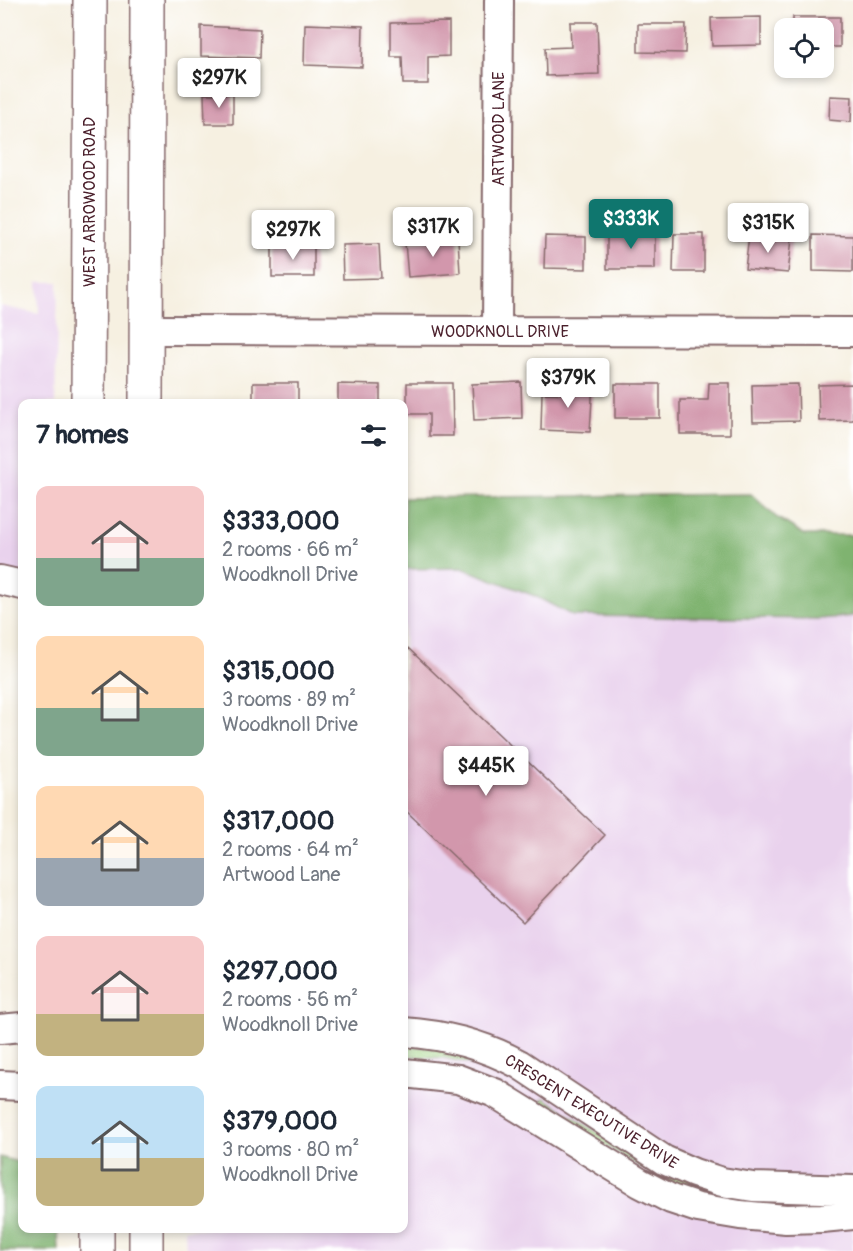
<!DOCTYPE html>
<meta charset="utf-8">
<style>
:root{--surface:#fff;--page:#f2f2f3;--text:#1f2937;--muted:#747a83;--accent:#0f766e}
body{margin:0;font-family:Pangolin,sans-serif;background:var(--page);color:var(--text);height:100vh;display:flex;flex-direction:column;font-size:22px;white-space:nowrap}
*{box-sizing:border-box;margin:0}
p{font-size:20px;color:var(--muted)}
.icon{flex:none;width:33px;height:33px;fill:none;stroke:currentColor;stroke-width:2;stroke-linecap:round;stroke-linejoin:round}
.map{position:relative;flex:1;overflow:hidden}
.details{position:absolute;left:18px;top:399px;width:390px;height:834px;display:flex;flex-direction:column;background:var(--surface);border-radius:12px;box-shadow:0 3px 9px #0003}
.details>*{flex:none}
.buttons{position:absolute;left:774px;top:18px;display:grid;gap:12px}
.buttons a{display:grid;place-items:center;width:60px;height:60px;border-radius:12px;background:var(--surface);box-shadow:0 3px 9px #0003;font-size:30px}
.price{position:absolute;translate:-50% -51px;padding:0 14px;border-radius:6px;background:#fff;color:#222;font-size:20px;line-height:39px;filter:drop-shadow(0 2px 3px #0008)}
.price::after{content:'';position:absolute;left:50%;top:36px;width:18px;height:14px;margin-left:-9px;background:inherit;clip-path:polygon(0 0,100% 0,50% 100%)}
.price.current{background:var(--accent);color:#fff}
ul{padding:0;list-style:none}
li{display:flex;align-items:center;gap:18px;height:150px;padding:0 18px}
li span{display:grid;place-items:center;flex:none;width:168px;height:120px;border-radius:12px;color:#555}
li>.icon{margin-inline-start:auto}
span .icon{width:72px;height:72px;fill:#fffc;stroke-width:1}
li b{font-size:26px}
h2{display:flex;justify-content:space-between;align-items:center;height:72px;padding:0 18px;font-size:26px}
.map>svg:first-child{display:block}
.built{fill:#e9d2ed}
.green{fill:#9fd181;stroke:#747856;stroke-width:1.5}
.forest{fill:#7fb36f;stroke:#64694d;stroke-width:1.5}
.building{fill:#d297ac}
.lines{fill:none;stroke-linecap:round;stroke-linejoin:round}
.minor-casing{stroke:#86686b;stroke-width:32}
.major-casing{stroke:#86686b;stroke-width:36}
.minor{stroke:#fff;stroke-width:28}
.major{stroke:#fff;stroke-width:33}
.labels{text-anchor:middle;stroke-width:5;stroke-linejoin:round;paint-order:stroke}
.street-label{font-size:16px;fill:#4a1f2b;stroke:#fff}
</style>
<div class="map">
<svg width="853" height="1251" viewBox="0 0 853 1251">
<rect width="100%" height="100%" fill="#fff"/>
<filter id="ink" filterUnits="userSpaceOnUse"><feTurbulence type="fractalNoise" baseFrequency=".0167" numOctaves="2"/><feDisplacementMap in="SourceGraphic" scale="12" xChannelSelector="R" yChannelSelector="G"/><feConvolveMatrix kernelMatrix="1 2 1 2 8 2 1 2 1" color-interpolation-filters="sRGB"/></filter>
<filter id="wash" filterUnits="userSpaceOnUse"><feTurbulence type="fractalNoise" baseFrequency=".008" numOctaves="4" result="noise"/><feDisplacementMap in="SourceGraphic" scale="24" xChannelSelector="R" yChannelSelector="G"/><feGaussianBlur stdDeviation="1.35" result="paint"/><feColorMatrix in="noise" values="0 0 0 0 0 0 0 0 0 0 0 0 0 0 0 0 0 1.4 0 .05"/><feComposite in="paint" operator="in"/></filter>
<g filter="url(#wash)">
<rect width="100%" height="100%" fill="#f6f0e1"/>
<path class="built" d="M38,282H58L55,403L22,404V581L0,577V306L39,314Z
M853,540V1251H186L185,1229L404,1228V542Z"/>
<path class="green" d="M404,1046L442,1048L484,1062L480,1066L444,1058L404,1056Z
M544,1098L647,1164L835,1197L853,1209L738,1204L671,1186L539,1105V1102Z"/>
<path class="forest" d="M751,494L776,517L805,535H853V616L819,619L573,616L535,596L462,568L404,569V498Z
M0,1157L22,1163V1228L58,1229L59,1251H0Z"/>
<g id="blocks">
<path class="building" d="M761,17V45L712,46L711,18Z
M793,17H840V47H824V28H793Z
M449,22V56L428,57V84H403L402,57H391V23Z
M570,22H597L599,74L546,76L545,48L571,47Z
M305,24L363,26L362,67L304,65Z
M638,24H686L685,53L638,52Z
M201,26L260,29L259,58L201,56Z
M204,94H233V124H205Z
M830,96L852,97L851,122L829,120Z
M607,232H655V269H607Z
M674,234H704V272H673Z
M749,235L792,239L788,273L745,269Z
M813,235L853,236V272L813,271Z
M545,236L586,237V269L544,268Z
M458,239L460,273L408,277L405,243Z
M379,244L381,278L343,279L342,245Z
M272,245H314V277H272Z
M572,381L593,382L590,432L541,430L542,393L572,394Z
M521,382L522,418L474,420L472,384Z
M253,383H298V404H253Z
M407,383H452L453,436H429V414H407Z
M709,383H730V434H680V400H708Z
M338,384L380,385V404H338Z
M615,384H660V418H615Z
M798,384L799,421L753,422L752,385Z
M853,384V420L819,421L818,385Z
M408,648L605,835L523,922L404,809V653Z"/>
</g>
</g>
<g filter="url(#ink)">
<use href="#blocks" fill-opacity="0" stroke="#86686b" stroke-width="1.5"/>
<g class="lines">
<g class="minor-casing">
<path id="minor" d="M147,330L853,332
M497,331L499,0
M0,580L22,585
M0,1029L22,1027
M404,1032C445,1035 482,1044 519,1064L664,1160L694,1173L722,1182L753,1187L853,1190
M404,1073L458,1079L495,1093L640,1183L671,1199L698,1208L740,1215L786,1219L822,1218L853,1215
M0,1085L22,1086"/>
</g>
<g class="major-casing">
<path id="major" d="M88,404L90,0
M146,404L147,0
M97,1228V1251
M146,1228V1251"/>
</g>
<use href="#minor" class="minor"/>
<use href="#major" class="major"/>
</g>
</g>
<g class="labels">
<g class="street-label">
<text transform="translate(498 129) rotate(-90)" y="6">ARTWOOD LANE</text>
<text transform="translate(89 202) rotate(-90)" y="6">WEST ARROWOOD ROAD</text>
<text x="500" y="337">WOODKNOLL DRIVE</text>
<text transform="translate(592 1111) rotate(32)" y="6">CRESCENT EXECUTIVE DRIVE</text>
</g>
</g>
</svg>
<div class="buttons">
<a><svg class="icon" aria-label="locate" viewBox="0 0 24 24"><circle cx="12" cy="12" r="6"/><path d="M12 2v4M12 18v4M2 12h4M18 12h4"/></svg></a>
</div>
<b class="price" style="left:219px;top:109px">$297K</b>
<b class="price current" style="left:631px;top:250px">$333K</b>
<b class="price" style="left:768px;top:254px">$315K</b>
<b class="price" style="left:433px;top:258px">$317K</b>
<b class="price" style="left:293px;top:261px">$297K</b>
<b class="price" style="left:568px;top:409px">$379K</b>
<b class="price" style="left:486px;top:797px">$445K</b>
<section class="details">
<h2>7 homes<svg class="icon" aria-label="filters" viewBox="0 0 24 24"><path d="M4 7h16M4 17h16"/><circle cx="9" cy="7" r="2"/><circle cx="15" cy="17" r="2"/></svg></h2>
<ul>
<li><span style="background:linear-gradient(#f6c9c9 60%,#7fa58c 0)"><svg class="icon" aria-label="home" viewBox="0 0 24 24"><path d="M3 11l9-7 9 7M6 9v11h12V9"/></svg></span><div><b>$333,000</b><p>2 rooms · 66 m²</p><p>Woodknoll Drive</p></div></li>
<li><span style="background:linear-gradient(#ffd9b3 60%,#7fa58c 0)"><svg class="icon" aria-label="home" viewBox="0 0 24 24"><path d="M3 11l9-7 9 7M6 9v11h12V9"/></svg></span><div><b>$315,000</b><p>3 rooms · 89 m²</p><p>Woodknoll Drive</p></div></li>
<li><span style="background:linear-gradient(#ffd9b3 60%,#9aa5b1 0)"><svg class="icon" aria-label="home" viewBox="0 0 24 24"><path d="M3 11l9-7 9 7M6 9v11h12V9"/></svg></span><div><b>$317,000</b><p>2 rooms · 64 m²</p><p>Artwood Lane</p></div></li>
<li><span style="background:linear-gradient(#f6c9c9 65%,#c2b280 0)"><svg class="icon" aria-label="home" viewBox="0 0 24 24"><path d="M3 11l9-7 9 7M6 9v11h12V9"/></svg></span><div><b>$297,000</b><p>2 rooms · 56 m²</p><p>Woodknoll Drive</p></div></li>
<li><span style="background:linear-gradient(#bfe0f5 60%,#c2b280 0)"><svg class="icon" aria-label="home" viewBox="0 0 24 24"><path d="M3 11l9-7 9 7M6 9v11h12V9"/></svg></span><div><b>$379,000</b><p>3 rooms · 80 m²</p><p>Woodknoll Drive</p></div></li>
</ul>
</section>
</div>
